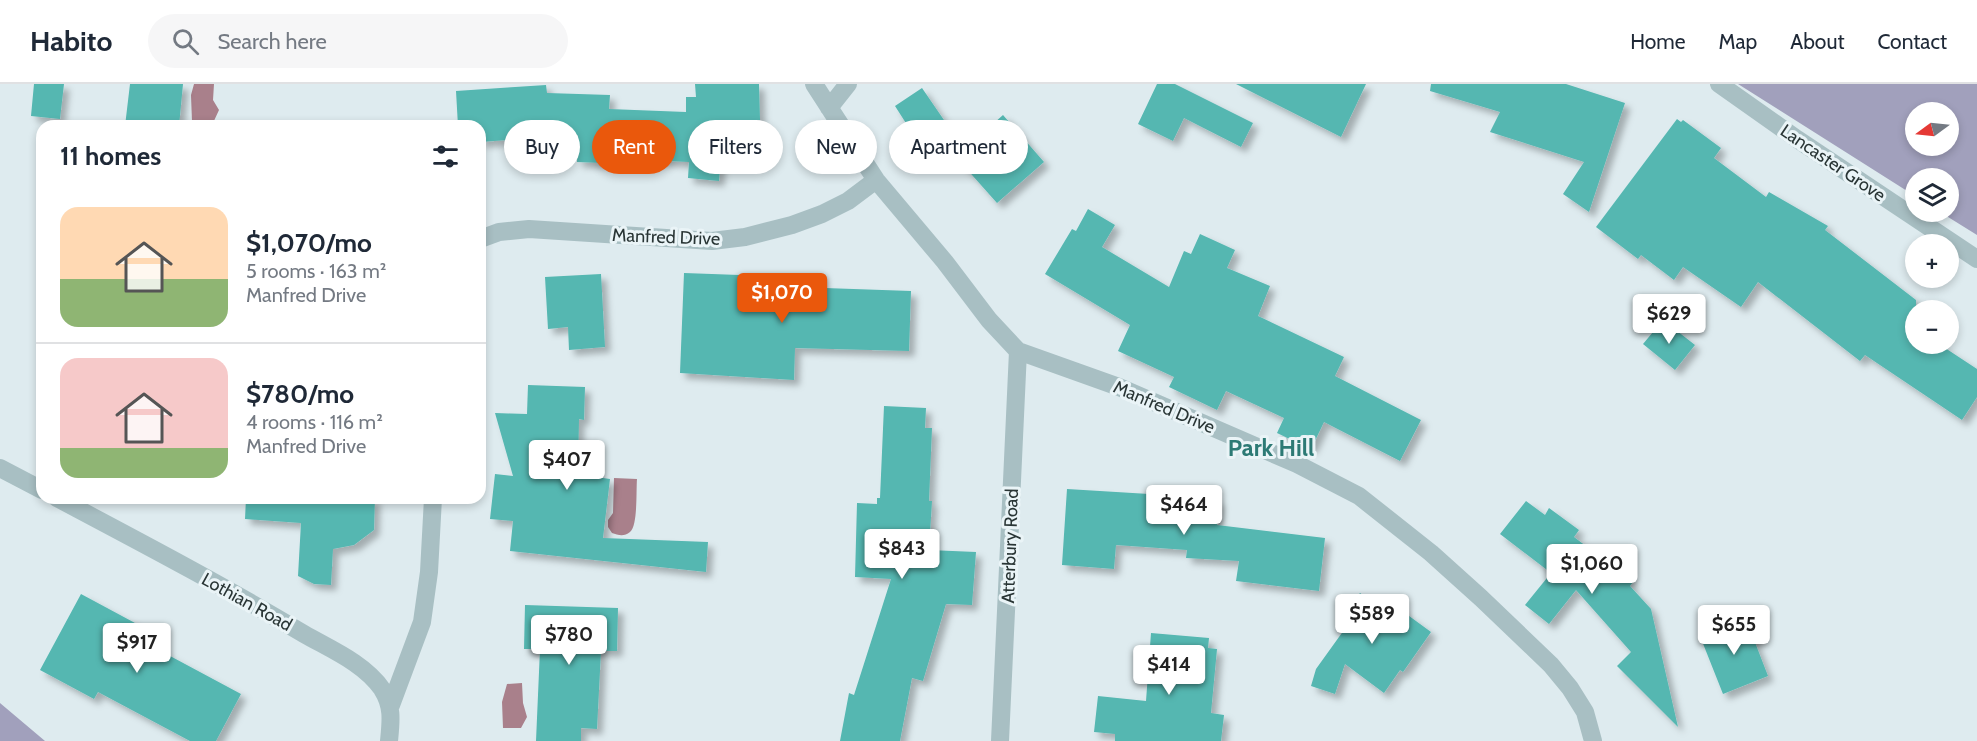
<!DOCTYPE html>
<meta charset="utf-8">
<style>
:root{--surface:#fff;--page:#f6f6f7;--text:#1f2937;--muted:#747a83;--line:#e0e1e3;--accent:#ea580c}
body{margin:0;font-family:Cabin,sans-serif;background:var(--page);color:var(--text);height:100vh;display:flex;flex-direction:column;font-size:22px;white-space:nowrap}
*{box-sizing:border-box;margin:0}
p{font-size:20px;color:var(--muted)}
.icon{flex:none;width:33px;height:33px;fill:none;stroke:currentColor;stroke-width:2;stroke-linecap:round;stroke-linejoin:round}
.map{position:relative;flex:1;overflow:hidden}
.side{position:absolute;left:36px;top:36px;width:450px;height:384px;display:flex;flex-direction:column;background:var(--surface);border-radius:18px;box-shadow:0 3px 9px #0003}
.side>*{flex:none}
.top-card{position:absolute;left:504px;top:36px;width:570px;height:54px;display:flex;gap:12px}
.needle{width:39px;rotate:255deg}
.buttons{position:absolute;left:1905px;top:18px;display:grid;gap:12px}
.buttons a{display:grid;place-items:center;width:54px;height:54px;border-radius:50%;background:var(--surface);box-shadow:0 3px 9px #0003;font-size:30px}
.price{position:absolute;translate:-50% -51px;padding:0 14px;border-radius:6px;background:#fff;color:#222;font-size:20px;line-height:39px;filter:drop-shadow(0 2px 3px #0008)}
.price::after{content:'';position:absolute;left:50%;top:36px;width:18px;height:14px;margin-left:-9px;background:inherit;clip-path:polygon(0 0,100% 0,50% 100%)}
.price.current{background:var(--accent);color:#fff}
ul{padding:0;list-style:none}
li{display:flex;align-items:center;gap:18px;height:150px;padding:0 24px}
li+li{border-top:2px solid var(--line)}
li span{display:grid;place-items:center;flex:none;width:168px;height:120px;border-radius:18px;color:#555}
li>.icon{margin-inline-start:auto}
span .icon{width:72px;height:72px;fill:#fffc;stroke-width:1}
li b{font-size:26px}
h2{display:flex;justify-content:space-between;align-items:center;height:72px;padding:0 24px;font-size:26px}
.chip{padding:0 21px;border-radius:27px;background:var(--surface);box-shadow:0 3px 9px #0003;font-size:21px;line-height:54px}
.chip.current{background:var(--accent);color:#fff}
header{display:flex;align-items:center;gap:36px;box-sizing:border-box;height:84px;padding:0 30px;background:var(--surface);border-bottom:2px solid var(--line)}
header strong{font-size:28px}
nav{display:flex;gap:33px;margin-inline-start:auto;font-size:21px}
.search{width:420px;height:54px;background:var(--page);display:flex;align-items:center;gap:15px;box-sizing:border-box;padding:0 21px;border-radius:33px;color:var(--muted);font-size:22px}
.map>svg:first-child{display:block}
.green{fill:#a1a0bc;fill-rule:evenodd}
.water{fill:#a9808b}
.building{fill:#54b7b1;filter:url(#shadow)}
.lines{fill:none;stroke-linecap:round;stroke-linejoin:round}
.street{stroke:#a8bfc3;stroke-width:18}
.labels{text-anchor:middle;stroke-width:6;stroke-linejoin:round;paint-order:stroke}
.street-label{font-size:18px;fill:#293535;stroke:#eaf4f7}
.district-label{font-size:24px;font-weight:bold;fill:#2d7a75;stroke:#eaf4f7}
</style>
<header>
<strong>Habito</strong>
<div class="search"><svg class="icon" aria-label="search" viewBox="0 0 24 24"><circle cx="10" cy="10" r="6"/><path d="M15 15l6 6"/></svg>Search here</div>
<nav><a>Home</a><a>Map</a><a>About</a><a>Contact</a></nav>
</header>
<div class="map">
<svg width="1977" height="657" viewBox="0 0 1977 657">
<defs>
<filter id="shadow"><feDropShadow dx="5.5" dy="5.5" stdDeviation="3" flood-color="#0004"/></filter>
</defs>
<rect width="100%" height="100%" fill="#deebef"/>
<path class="green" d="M1738,0H1977V151L1940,128H1948V94H1916L1915,112ZM1916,28H1948V62H1916Z
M0,619L45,657H0Z"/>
<path class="water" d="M194,0H214L213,16L219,26L213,39L192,38L191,11Z
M614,394L637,395C636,406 638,442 630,448C624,453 618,451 612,449L608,443V436L613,429Z
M522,599L523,619L527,633L521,644H503L502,618L507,600Z"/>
<path class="building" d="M34,0H64L60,35L31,32Z
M130,0H183L179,42H125Z
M695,0H759L760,36H728V47H723L719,97L688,94L689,78L603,74L604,79L577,78L578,51L480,58V42H458L456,7L546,1L547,9L610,11L609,25L686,28V13H696Z
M1157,0H1175L1253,39L1241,63L1184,34L1173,57L1138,40Z
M1236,0H1366L1341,53Z
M1431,0H1566L1625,19L1589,128L1563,110L1584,78L1490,48L1500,28L1430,7Z
M922,4L946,39L918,58L895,22Z
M1003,31L1044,78L997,119L956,73Z
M1677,35L1681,38L1683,36L1721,64L1714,74L1766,113L1769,108L1828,142L1825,146L1916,216V260H1939L1977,285V313L1962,336L1865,271L1860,277L1758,198L1741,223L1683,183L1674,196L1641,171L1638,175L1596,143Z
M1088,125L1115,141L1102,163L1169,203L1184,167L1191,170L1200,150L1235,166L1227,184L1270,202L1258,232L1344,273L1335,292L1421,336L1400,377L1324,338L1311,365L1277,349L1284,334L1226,307L1217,326L1169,303L1174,293L1118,267L1130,241L1045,190L1072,145L1076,147Z
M684,189L767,192V202L911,207L909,267L795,264L794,296L680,289Z
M601,190L605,263L569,266L568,243L548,245L545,193Z
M1663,236L1695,261L1675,286L1643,260Z
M528,301L585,303L584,336L579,335L578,388L596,390V393L610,395L603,454L708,458L706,488L510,467L513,437L490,435L495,390L513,392L495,329L527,330Z
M884,322L926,324L925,344H932L929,417H932L929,466L976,468L972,521L946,520L923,597L912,594L900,657H840L849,609L854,611L891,495L855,493L857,419L877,420V414H880Z
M1150,403L1197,406L1196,414L1219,416L1217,441L1325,454L1319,507L1236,497L1239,477L1186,474L1187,466L1116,461L1114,485L1062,481L1067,405L1149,410Z
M246,414H375L374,446L354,461L333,465L331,501L314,500L298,492L301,439L245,435Z
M1526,417L1545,431L1549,424L1579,446L1574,453L1633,498L1630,502L1651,525L1678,643L1617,582L1631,568L1576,506L1549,540L1525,521L1551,489L1500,450Z
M1360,509L1373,519L1379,510L1431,548L1403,588L1400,586L1384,609L1345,580L1335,610L1311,602L1316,585L1344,546L1337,541Z
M81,510L135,539L129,550L241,610L216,657H190L98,608L94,615L40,586Z
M525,521L618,524L617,567H601L597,645L581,644V657H536L540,565H524Z
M1746,535L1768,592L1723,610L1700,552Z
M1151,549L1209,554L1208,564L1217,565L1211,629L1224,631L1221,657H1115V650L1094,648L1098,612L1146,617Z"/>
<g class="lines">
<path class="street" d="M814,0L876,96L945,178L989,236L1018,267L1119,303L1297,380L1359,412L1431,469L1481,514L1551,581L1570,604L1585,628L1593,657
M1719,0L1797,55L1977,175
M829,24L848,0
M480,155L499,148L529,145L712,157L745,153L792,141L822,130L848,117L876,96
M0,384L42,406
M57,414C140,458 224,502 304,550C330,565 364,579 382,605C393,622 391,637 389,657
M391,621L422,538L429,488L433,414
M1000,657L1018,267"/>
</g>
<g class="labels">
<g class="street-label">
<text transform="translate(1833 79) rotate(34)" y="6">Lancaster Grove</text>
<text transform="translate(666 153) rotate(2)" y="6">Manfred Drive</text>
<text transform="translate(1164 323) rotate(23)" y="6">Manfred Drive</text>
<text transform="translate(1010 462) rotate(-88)" y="6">Atterbury Road</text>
<text transform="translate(247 518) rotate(29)" y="6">Lothian Road</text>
</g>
<g class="district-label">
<text x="1271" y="372">Park Hill</text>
</g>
</g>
</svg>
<div class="buttons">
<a><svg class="needle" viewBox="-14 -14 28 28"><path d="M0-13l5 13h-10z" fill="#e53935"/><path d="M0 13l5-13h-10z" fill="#747a83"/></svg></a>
<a><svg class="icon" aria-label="layers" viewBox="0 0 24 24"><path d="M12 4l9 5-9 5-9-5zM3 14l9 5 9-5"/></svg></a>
<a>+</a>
<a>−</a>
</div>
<b class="price current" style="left:782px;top:240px">$1,070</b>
<b class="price" style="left:1669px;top:261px">$629</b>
<b class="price" style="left:567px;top:407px">$407</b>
<b class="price" style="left:1184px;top:452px">$464</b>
<b class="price" style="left:902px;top:496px">$843</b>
<b class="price" style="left:1592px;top:511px">$1,060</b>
<b class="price" style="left:1372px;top:561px">$589</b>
<b class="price" style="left:1734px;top:572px">$655</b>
<b class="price" style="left:569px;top:582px">$780</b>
<b class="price" style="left:137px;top:590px">$917</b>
<b class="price" style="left:1169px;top:612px">$414</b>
<div class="top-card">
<a class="chip">Buy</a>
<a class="chip current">Rent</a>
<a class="chip">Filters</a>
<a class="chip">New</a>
<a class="chip">Apartment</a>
</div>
<section class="side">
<h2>11 homes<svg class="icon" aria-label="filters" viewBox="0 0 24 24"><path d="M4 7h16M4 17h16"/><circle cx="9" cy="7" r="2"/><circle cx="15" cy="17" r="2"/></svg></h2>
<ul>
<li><span style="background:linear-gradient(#ffd9b3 60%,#8fb573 0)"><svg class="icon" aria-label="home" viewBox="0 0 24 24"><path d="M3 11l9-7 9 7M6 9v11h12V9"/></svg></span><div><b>$1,070/mo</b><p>5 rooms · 163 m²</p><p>Manfred Drive</p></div></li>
<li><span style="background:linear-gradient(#f6c9c9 75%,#8fb573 0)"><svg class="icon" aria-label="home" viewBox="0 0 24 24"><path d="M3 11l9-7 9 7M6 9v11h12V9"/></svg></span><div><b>$780/mo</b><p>4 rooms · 116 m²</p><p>Manfred Drive</p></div></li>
</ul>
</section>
</div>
